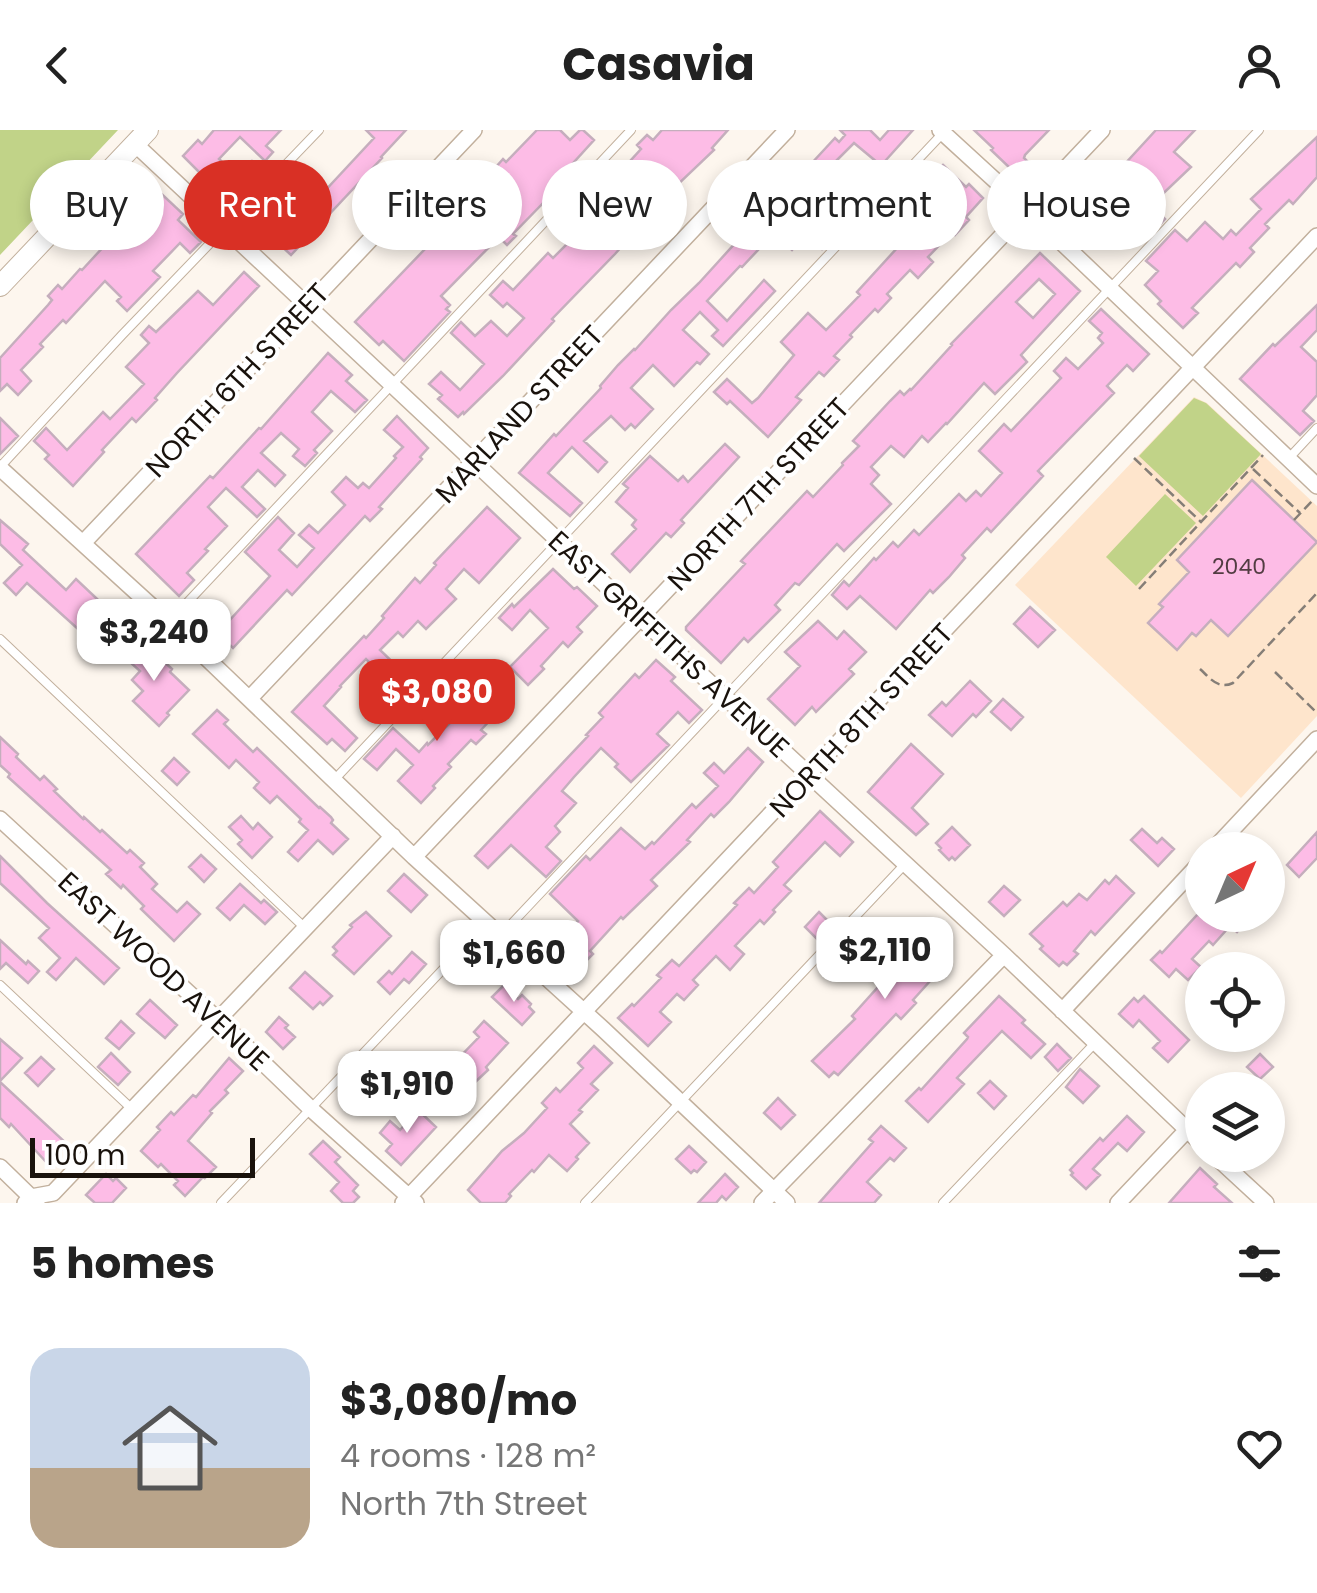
<!DOCTYPE html>
<meta charset="utf-8">
<style>
:root{--surface:#fff;--page:#f2f2f2;--text:#222;--muted:#767676;--accent:#d93025}
body{margin:0;font-family:Poppins,sans-serif;background:var(--page);color:var(--text);height:100vh;display:flex;flex-direction:column;font-size:38px;white-space:nowrap}
*{box-sizing:border-box;margin:0}
p{font-size:32px;color:var(--muted)}
.icon{flex:none;width:55px;height:55px;fill:none;stroke:currentColor;stroke-width:2;stroke-linecap:round;stroke-linejoin:round}
.map{position:relative;height:1073px;overflow:hidden}
.drawer{display:flex;flex-direction:column;background:var(--surface);flex:1}
.drawer>*{flex:none}
.hud{position:absolute;left:30px;top:30px;width:1258px;height:90px;display:flex;gap:20px}
.needle{width:65px;rotate:44deg}
.fabs{position:absolute;left:1185px;top:702px;display:grid;gap:20px}
.fabs a{display:grid;place-items:center;width:100px;height:100px;border-radius:50%;background:var(--surface);box-shadow:0 5px 15px #0003;font-size:50px}
.scale{position:absolute;left:30px;bottom:25px;width:225px;box-sizing:border-box;padding-left:10px;border:5px solid #19120c;border-top:0;font-size:28px;line-height:35px;white-space:nowrap;color:#19120c;-webkit-text-stroke:8px #fff;paint-order:stroke}
.price{position:absolute;translate:-50% -85px;padding:0 22px;border-radius:20px;background:#fff;color:#222;font-size:32px;line-height:65px;filter:drop-shadow(0 2px 5px #0008)}
.price::after{content:'';position:absolute;left:50%;top:60px;width:30px;height:22px;margin-left:-15px;background:inherit;clip-path:polygon(0 0,100% 0,50% 100%)}
.price.active{background:var(--accent);color:#fff}
ul{padding:0;list-style:none}
li{display:flex;align-items:center;gap:30px;height:250px;padding:0 30px}
li span{display:grid;place-items:center;flex:none;width:280px;height:200px;border-radius:30px;color:#555}
li>.icon{margin-inline-start:auto}
span .icon{width:120px;height:120px;fill:#fffc;stroke-width:1}
li b{font-size:42px}
h2{display:flex;justify-content:space-between;align-items:center;height:120px;padding:0 30px;font-size:42px}
.chip{padding:0 35px;border-radius:45px;background:var(--surface);box-shadow:0 5px 15px #0003;font-size:35px;line-height:90px}
.chip.active{background:var(--accent);color:#fff}
header{display:flex;justify-content:space-between;align-items:center;height:130px;padding:0 30px;background:var(--surface);font-size:45px;font-weight:700}
.map>svg:first-child{display:block}
.built{fill:#fee5cc}
.green{fill:#c1d388}
.building{fill:#fdbce6;stroke:#c5aebd;stroke-width:2.5;fill-rule:evenodd}
.lines{fill:none;stroke-linecap:round;stroke-linejoin:round}
.lane-casing{stroke:#c2b09d;stroke-width:10}
.street-casing{stroke:#c2b09d;stroke-width:18}
.secondary-casing{stroke:#c2b09d;stroke-width:22}
.path{stroke:#857e77;stroke-width:2.5;stroke-dasharray:10 5;stroke-linecap:butt}
.lane{stroke:#fff;stroke-width:8}
.street{stroke:#fff;stroke-width:15}
.secondary{stroke:#fff;stroke-width:20}
.labels{text-anchor:middle;stroke-width:8;stroke-linejoin:round;paint-order:stroke}
.number-label{font-size:22px;fill:#523c42}
.street-label{font-size:28px;fill:#19120c;stroke:#fff}
</style>
<header><svg class="icon" aria-label="back" viewBox="0 0 24 24"><path d="M15 5l-7 7 7 7"/></svg>Casavia<svg class="icon" aria-label="person" viewBox="0 0 24 24"><circle cx="12" cy="8" r="4"/><path d="M4 21q1-7 8-7t8 7"/></svg></header>
<div class="map">
<svg width="1317" height="1073" viewBox="0 0 1317 1073">
<rect width="100%" height="100%" fill="#fdf6ee"/>
<path class="built" d="M1194,267L1207,273L1317,376V586L1241,668L1015,455Z"/>
<path class="green" d="M0,0H118L0,125Z
M1194,268L1206,273L1261,324L1203,386L1139,326Z
M1165,364L1196,393L1136,456L1106,427Z"/>
<path class="building" d="M214,0H281L266,16L273,22L265,31L240,7L219,29L238,47L252,31L266,44L239,72L209,45L206,49L183,26L198,10L202,14Z
M366,0H406L381,27L382,28L291,125L277,112L280,109L272,102L274,100L252,80L263,69L273,78L304,48L321,65L374,8Z
M537,0H560L570,10L580,0H583L594,10L555,53L562,60L551,71L548,68L513,104L516,106L507,115L499,107L441,166L450,175L446,179L450,182L404,231L383,211L379,215L355,192L471,71L468,68L479,56L482,59L499,41L495,38L503,29L506,32Z
M662,0H728L712,18L714,20L675,57L615,124L552,189L554,191L503,246L464,284L463,282L458,287L438,269L442,265L429,254L441,242L460,260L484,234L451,203L461,192L475,206L491,191L507,206L524,188L507,173L503,177L490,165L503,151L513,160L548,123L553,128L587,94L575,83L587,70L592,74L622,42L621,41L641,19L637,15L647,5L653,10Z
M840,0H870L880,10L889,0H913L886,30L898,40L875,62L862,51L878,33L854,13L806,61L819,73L810,83L835,106L822,119L806,104L792,120L774,103L742,137L740,136L707,171L727,191L764,150L775,161L723,216L712,206L718,200L700,182L683,200L709,224L700,234L697,232L674,256L653,235L631,258L653,279L635,298L631,294L625,300L611,286L584,311L607,332L598,342L572,317L548,343L582,373L570,386L519,343L554,304L556,306L601,258L600,256L618,235L634,219L635,220L671,180L699,153L808,33L810,35L835,8L839,12L845,5Z
M974,0H1049L1025,25L1024,28L1028,32L1018,42L1014,38L1012,40L991,20L993,18Z
M1156,0H1195L1174,22L1191,37L1151,75L1165,89L1154,101L1127,75L1111,92L1105,86L1087,105L1071,90L1089,70L1087,69L1120,36L1122,37Z
M1317,7V47L1293,74L1289,70L1265,94L1269,98L1250,118L1254,122L1240,137L1236,133L1192,178L1198,183L1183,198L1158,174L1161,171L1145,155L1158,141L1146,131L1175,100L1187,111L1205,92L1223,109L1231,100L1236,105L1261,79L1251,69Z
M943,35L966,57L969,54L983,68L966,87L969,90L955,105L952,102L928,127L933,132L918,148L910,140L887,164L891,168L878,182L875,179L850,205L852,207L834,226L839,230L824,246L819,242L796,267L801,270L768,307L730,271L727,274L714,262L727,249L752,273L758,268L794,225L781,212L808,183L826,200L860,165L857,162L908,106L893,92L911,72L899,61L909,50L910,52L913,49L922,58Z
M152,55L183,84L178,90L201,112L190,123L180,113L153,141L160,147L127,181L117,171L121,167L105,151L66,193L63,190L40,214L43,217L21,240L31,251L18,265L7,254L0,261V228L48,175L52,170L48,166L58,155L62,159L80,139L82,140L106,114L100,109Z
M1040,123L1080,161L1021,225L1027,232L995,264L984,253L947,294L946,293L928,312L922,306L904,327L891,316L871,337L879,345L871,354L891,374L844,421L837,414L799,455L795,453L775,475L780,480L748,512L744,508L721,533L686,500V497L745,434L741,431L807,361L813,367L843,335L842,333L859,316L853,311L890,271L900,261L904,265L910,259L911,260L952,215L951,214ZM1039,149L1055,164L1033,188L1016,172Z
M244,142L259,156L177,243L155,268L157,270L136,292L132,288L102,320L104,322L73,356L45,329L49,325L34,311L46,298L67,320L103,282L110,289L144,254L126,237L149,213L141,205L149,196L156,202L198,161L213,175Z
M1317,175V200L1301,217L1317,232V265L1303,281L1314,291L1300,305L1240,249L1273,214L1275,216Z
M1101,179L1149,224L1133,241L1127,235L1107,256L1114,263L1038,341L1043,346L991,402L987,398L962,425L965,428L949,447L933,463L930,460L896,499L860,466L847,479L832,465L844,451L849,456L874,428L876,430L893,412L898,417L914,400L919,405L959,364L966,371L976,361L981,366L1002,343L979,321L1004,294L1011,301L1029,282L1061,248L1054,241L1066,228L1078,239L1103,213L1098,208L1102,203L1089,191Z
M328,223L352,245L346,251L367,270L355,282L331,261L312,282L332,301L314,320L317,323L305,336L293,326L299,319L281,303L261,323L285,345L275,356L258,340L242,357L265,379L257,387L226,358L208,377L227,396L205,419L208,421L187,443L194,450L179,466L136,424L210,346L213,348L259,298L261,299Z
M397,286L428,318L420,327L422,329L379,377L382,379L370,391L365,386L292,465L287,460L233,518L205,491L215,480L228,492L270,446L245,422L278,387L294,403L279,420L297,437L314,418L299,405L309,395L318,403L345,375L332,362L346,347L358,358L363,353L369,358L396,328L394,326L403,317L384,300Z
M0,288L18,306L0,324Z
M725,314L739,327L681,390L684,393L671,407L666,403L630,442L612,424L636,399L632,395L636,390L616,372L628,358L623,354L650,326L678,351L683,346L688,352Z
M1252,350L1317,412L1228,506L1211,490L1196,506L1192,503L1177,520L1148,493L1163,477L1159,474L1189,442L1177,430Z
M487,377L520,408L479,453L464,439L446,459L456,469L426,499L418,491L403,507L398,502L380,520L406,545L394,557L366,529L340,556L341,557L324,576L357,608L345,621L332,609L327,614L292,582L364,506L366,508L384,488L382,486L415,448L420,453L436,435L434,433Z
M0,390L28,414L23,420L66,460L76,449L112,483L88,508L27,453L16,465L4,453L22,435L0,414Z
M553,439L574,459L577,457L597,476L577,497L582,502L568,517L563,512L541,536L544,539L528,555L510,537L548,498L530,480L512,500L499,488L512,474L514,477Z
M1030,477L1055,500L1038,517L1014,494Z
M818,491L837,509L844,501L866,522L849,539L854,544L816,582L812,577L795,595L768,569L800,536L785,522Z
M131,510L151,529L156,524L172,539L170,542L189,560L167,583L169,585L159,596L133,571L143,561L132,550L140,541L120,523Z
M656,530L675,547L671,551L702,580L689,593L678,582L657,604L669,615L631,652L615,637L618,634L601,618L574,647L562,661L576,673L555,696L560,702L546,717L561,731L546,747L511,715L488,738L475,726L588,606L586,605L603,587L599,583L635,544L639,548Z
M497,539L511,551L498,564L485,552Z
M970,551L991,571L976,587L973,584L952,606L929,585L942,572L946,576Z
M492,561L505,574L481,600L486,604L476,614L471,610L448,634L451,637L433,656L435,658L421,673L398,651L413,635L396,619L377,640L364,629L393,598L419,622L427,613L428,615L449,594L429,574L437,566L452,580L462,570L474,581Z
M1003,569L1023,587L1011,600L991,582Z
M217,580L228,590L224,594L253,622L257,618L319,678L320,677L331,687L333,690L331,693L348,709L333,724L318,710L298,731L288,722L308,700L299,692L301,689L277,666L270,673L254,658L259,652L236,630L229,638L193,604Z
M0,607L18,624L16,627L40,650L44,646L57,659L54,661L83,689L84,687L100,702L102,700L127,723L130,720L144,733L140,737L157,754L152,759L177,782L187,772L200,784L174,811L141,779L144,776L123,755L121,758L106,744L111,740L8,647L10,644L0,635Z
M911,614L943,644L912,678L928,694L916,705L868,662Z
M748,618L763,632L729,672L714,687L711,684L687,710L690,712L651,750L657,756L623,789L621,787L590,821L593,824L578,839L555,816L578,791L550,764L586,726L590,730L621,698L645,719L652,712L654,714L692,674L696,678L718,656L704,643L714,633L724,643Z
M174,628L189,642L177,655L162,641Z
M820,681L853,712L840,726L825,712L784,755L791,761L773,780L775,782L764,794L760,790L735,816L744,824L730,840L716,826L693,850L698,855L684,870L677,864L660,882L671,892L648,916L618,888L632,874L634,876L661,848L657,845L672,830L679,836L737,775L734,773L749,758L754,763L778,737L773,732Z
M241,686L253,699L258,693L272,707L252,728L238,714L242,710L229,697Z
M952,697L970,715L955,730L952,727L949,730L939,720L941,718L936,713Z
M1142,699L1157,713L1162,708L1174,719L1158,736L1131,710Z
M1317,702V728L1299,747L1287,735Z
M201,725L216,739L204,752L189,737Z
M0,726L47,773L119,838L104,854L76,828L56,850L47,842L60,828L39,808L49,798L0,753Z
M404,744L427,765L411,782L388,761Z
M1116,746L1134,763L1095,805L1091,801L1074,821L1078,824L1067,835L1063,832L1059,836L1040,819L1043,816L1030,804L1063,772L1067,776L1079,764L1087,770L1105,750L1109,754Z
M240,754L261,773L264,770L277,782L265,794L244,775L230,790L217,778Z
M1004,756L1020,770L1004,786L989,772Z
M366,782L391,806L354,844L333,825L337,821L333,817L352,797L350,795Z
M819,782L832,795L818,810L805,797Z
M1197,785H1252L1237,802L1230,796L1213,815L1209,811L1192,829L1201,837L1188,850L1176,839L1169,847L1151,830L1160,821L1162,823Z
M916,795L948,824L927,847L931,850L913,870L916,873L901,889L896,884L838,945L834,942L829,947L812,931L855,889L852,886L912,819L902,810Z
M0,810L26,834L28,831L39,841L28,853L6,833L0,839Z
M412,822L426,834L409,853L404,849L390,864L378,852L389,841L392,844Z
M305,842L332,866L323,875L320,872L313,879L290,858Z
M504,855L518,869L522,865L531,874L529,877L534,882L522,895L492,867Z
M999,866L1025,890L1022,893L1045,914L1031,928L1002,901L957,948L964,954L928,992L906,971L919,958L921,960L967,909L968,907L964,903Z
M1144,866L1189,910L1168,932L1153,918L1160,911L1139,890L1133,897L1119,884L1134,868L1138,872Z
M150,870L177,895L165,908L137,884Z
M279,887L288,895L285,898L295,907L283,919L266,902Z
M121,891L134,903L119,919L106,908Z
M484,891L508,913L486,937L488,940L454,972L422,941L437,925L450,937L479,907L474,902Z
M0,909L22,928L0,951Z
M1057,914L1071,928L1058,941L1045,927Z
M594,916L612,933L591,954L598,960L579,980L582,982L570,994L589,1013L576,1027L578,1029L567,1041L549,1025L534,1042L532,1040L509,1064L511,1066L505,1073H481L468,1060L502,1021L524,1003L547,978L542,973L556,958L560,962L583,938L578,933Z
M111,923L130,942L118,955L98,937Z
M1260,924L1273,937L1260,949L1247,937Z
M41,927L54,939L38,956L25,943Z
M229,928L243,941L225,960L228,963L210,981L212,983L188,1011L216,1037L205,1048L204,1046L185,1066L174,1055L178,1051L161,1034L158,1037L141,1021L160,1000L157,997L171,982L174,985L193,965L196,967Z
M1080,939L1099,956L1083,973L1066,957Z
M990,951L1006,966L994,979L978,963Z
M0,952L67,1014L48,1034L11,994L9,997L0,988Z
M778,968L795,985L781,999L764,983Z
M418,980L436,997L401,1035L386,1021L392,1014L380,1003L390,991L400,1000Z
M1127,986L1144,1002L1127,1021L1118,1013L1093,1039L1100,1045L1086,1059L1071,1045L1073,1043L1070,1040L1100,1008L1103,1011Z
M881,996L906,1018L894,1031L890,1028L867,1052L881,1065L874,1073H819L873,1012L869,1009Z
M323,1011L340,1027L335,1032L358,1055L353,1061L359,1067L353,1073H343L331,1061L339,1052L310,1024Z
M689,1016L706,1032L697,1042L694,1040L691,1043L676,1029Z
M1200,1038L1217,1054L1214,1057L1232,1073H1169Z
M106,1044L113,1051L116,1048L126,1058L112,1073H95L86,1065Z
M725,1044L738,1057L726,1070L722,1066L716,1073H698Z"/>
<g class="lines">
<g class="lane-casing">
<path id="lane" d="M1289,328L1317,298
M0,337L122,205L319,0
M169,492L631,0
M0,509L304,797
M335,649L943,3
M501,805L1259,0
M0,855L133,980
M221,1073L486,794
M585,1073L906,733
M943,1073L1095,913"/>
</g>
<g class="street-casing">
<path id="street" d="M940,0L1034,86L1317,356
M135,14L725,567L1004,825L1202,1014
M0,338L169,492L414,727L603,899L787,1073
M83,413L474,0
M250,568L787,0
M0,689L230,901L311,979L416,1073
M1213,720L1317,609
M414,727L1102,0
M1062,881L1202,731
M1214,1025L1266,1073
M0,1037L37,1073
M25,1073L31,1067L53,1063L393,706
M403,1073L1317,106
M762,1073L1004,825
M1118,1073L1187,1000"/>
</g>
<g class="secondary-casing">
<path id="secondary" d="M0,156L148,0"/>
</g>
<path class="path" d="M1134,328L1201,392
M1253,339L1300,383
M1294,390L1313,370
M1139,459L1263,325
M1200,539C1210,548 1218,560 1233,553L1317,463
M1275,542L1317,583"/>
<use href="#lane" class="lane"/>
<use href="#street" class="street"/>
<use href="#secondary" class="secondary"/>
</g>
<g class="labels">
<g class="number-label">
<text x="1239" y="444">2040</text>
</g>
<g class="street-label">
<text transform="translate(237 250) rotate(-47)" y="10">NORTH 6TH STREET</text>
<text transform="translate(519 284) rotate(-47)" y="10">MARLAND STREET</text>
<text transform="translate(758 364) rotate(-47)" y="10">NORTH 7TH STREET</text>
<text transform="translate(669 514) rotate(43)" y="10">EAST GRIFFITHS AVENUE</text>
<text transform="translate(861 590) rotate(-47)" y="10">NORTH 8TH STREET</text>
<text transform="translate(164 841) rotate(43)" y="10">EAST WOOD AVENUE</text>
</g>
</g>
</svg>
<div class="fabs">
<a><svg class="needle" viewBox="-14 -14 28 28"><path d="M0-13l5 13h-10z" fill="#e53935"/><path d="M0 13l5-13h-10z" fill="#767676"/></svg></a>
<a><svg class="icon" aria-label="locate" viewBox="0 0 24 24"><circle cx="12" cy="12" r="6"/><path d="M12 2v4M12 18v4M2 12h4M18 12h4"/></svg></a>
<a><svg class="icon" aria-label="layers" viewBox="0 0 24 24"><path d="M12 4l9 5-9 5-9-5zM3 14l9 5 9-5"/></svg></a>
</div>
<div class="scale">100 m</div>
<b class="price" style="left:154px;top:554px">$3,240</b>
<b class="price active" style="left:437px;top:614px">$3,080</b>
<b class="price" style="left:885px;top:872px">$2,110</b>
<b class="price" style="left:514px;top:875px">$1,660</b>
<b class="price" style="left:407px;top:1006px">$1,910</b>
<div class="hud">
<a class="chip">Buy</a>
<a class="chip active">Rent</a>
<a class="chip">Filters</a>
<a class="chip">New</a>
<a class="chip">Apartment</a>
<a class="chip">House</a>
</div>
</div>
<section class="drawer">
<h2>5 homes<svg class="icon" aria-label="filters" viewBox="0 0 24 24"><path d="M4 7h16M4 17h16"/><circle cx="9" cy="7" r="2"/><circle cx="15" cy="17" r="2"/></svg></h2>
<ul>
<li><span style="background:linear-gradient(#c9d6e8 60%,#b9a48a 0)"><svg class="icon" aria-label="home" viewBox="0 0 24 24"><path d="M3 11l9-7 9 7M6 9v11h12V9"/></svg></span><div><b>$3,080/mo</b><p>4 rooms · 128 m²</p><p>North 7th Street</p></div><svg class="icon" aria-label="heart" viewBox="0 0 24 24"><path d="M12 20l-8-8c-3-5 5-10 8-4 3-6 11-1 8 4z"/></svg></li>
</ul>
</section>
